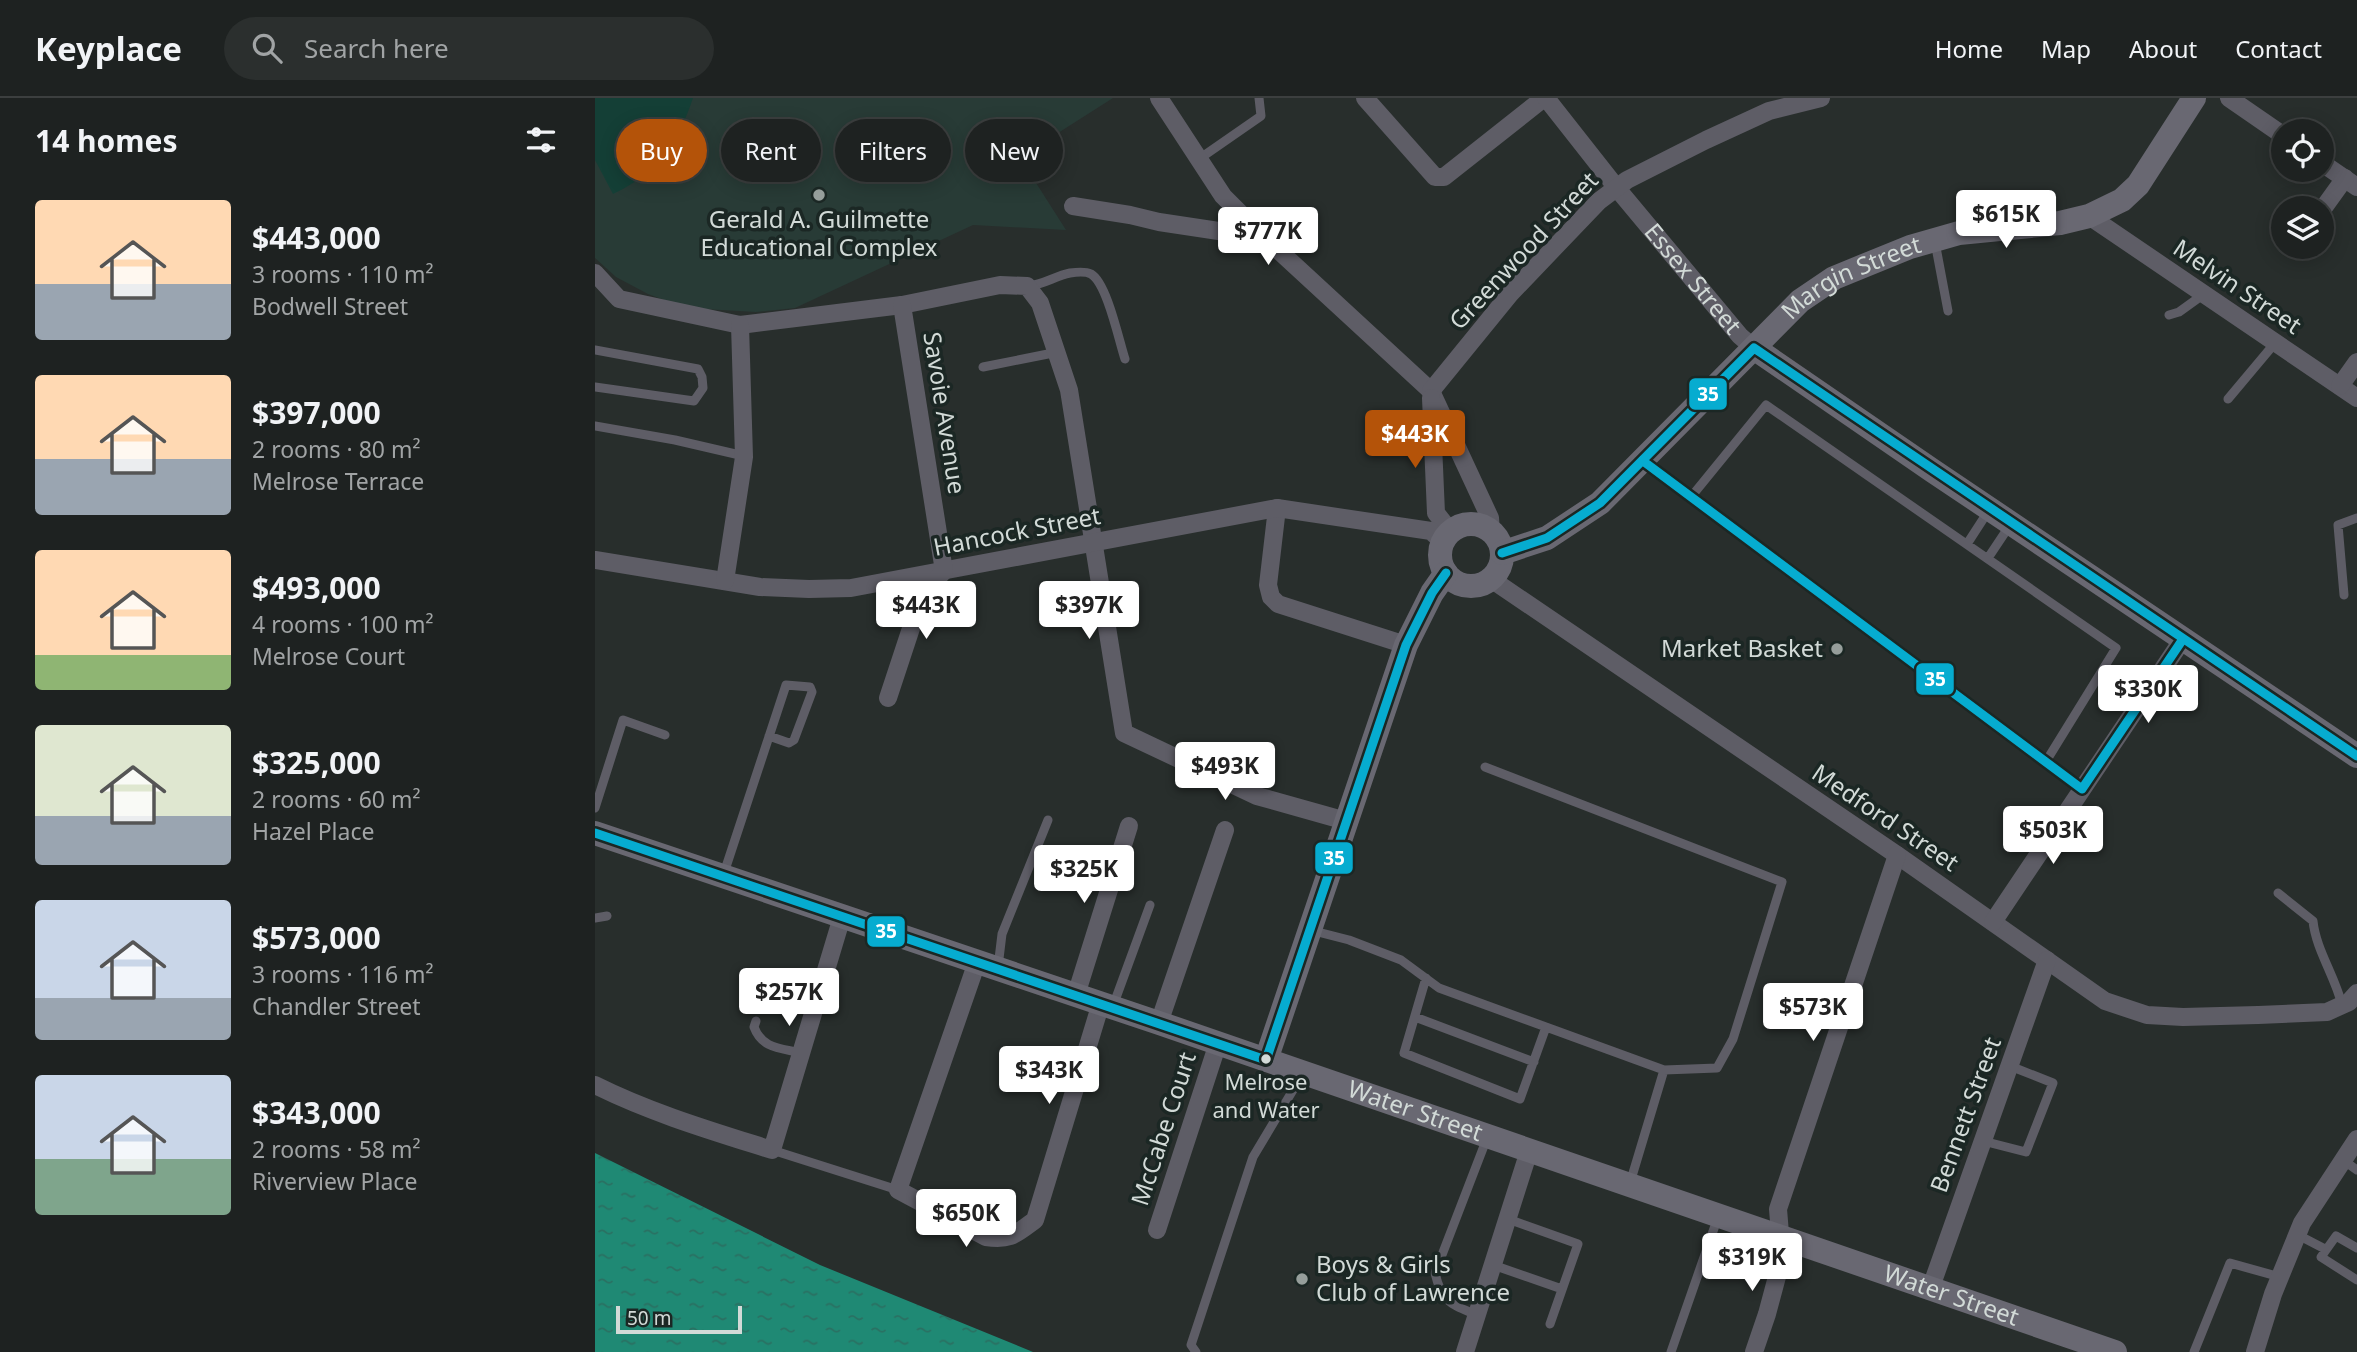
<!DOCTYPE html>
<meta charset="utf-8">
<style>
:root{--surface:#1e2221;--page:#2b2f2e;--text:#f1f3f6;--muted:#a1a4a5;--line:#3c3f3f;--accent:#b45309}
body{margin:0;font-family:"Noto Sans",sans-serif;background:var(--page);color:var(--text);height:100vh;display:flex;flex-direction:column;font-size:26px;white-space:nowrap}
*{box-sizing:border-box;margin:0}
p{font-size:23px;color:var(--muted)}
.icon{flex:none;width:38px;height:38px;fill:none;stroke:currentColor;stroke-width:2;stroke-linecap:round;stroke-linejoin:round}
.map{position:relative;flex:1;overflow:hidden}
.side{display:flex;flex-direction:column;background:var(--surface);width:595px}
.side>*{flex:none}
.guide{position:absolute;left:21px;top:21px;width:665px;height:63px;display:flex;gap:14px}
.tools{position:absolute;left:1676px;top:21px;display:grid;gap:14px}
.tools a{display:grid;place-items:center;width:63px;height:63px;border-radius:50%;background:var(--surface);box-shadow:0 4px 18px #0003,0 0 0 2px var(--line);font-size:35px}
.scale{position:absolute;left:21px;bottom:18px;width:126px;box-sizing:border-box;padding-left:7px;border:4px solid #d2dad7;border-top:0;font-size:19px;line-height:24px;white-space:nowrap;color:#d2dad7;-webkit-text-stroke:5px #1b2724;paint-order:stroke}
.price{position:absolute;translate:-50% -60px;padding:0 16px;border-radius:7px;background:#fff;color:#222;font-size:23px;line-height:46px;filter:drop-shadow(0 2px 4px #0008)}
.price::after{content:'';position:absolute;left:50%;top:42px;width:21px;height:16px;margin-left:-10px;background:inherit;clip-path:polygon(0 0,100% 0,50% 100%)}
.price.current{background:var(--accent);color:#fff}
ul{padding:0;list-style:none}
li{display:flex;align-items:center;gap:21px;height:175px;padding:0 35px}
li span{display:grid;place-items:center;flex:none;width:196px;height:140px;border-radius:7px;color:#555}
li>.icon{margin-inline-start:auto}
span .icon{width:84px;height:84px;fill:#fffc;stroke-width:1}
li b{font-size:30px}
h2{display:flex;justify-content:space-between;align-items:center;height:84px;padding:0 35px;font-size:30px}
.pill{padding:0 24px;border-radius:32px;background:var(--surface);box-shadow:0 4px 18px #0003,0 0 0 2px var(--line);font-size:24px;line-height:63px}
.pill.current{background:var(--accent);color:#fff}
header{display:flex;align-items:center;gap:42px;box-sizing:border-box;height:98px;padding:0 35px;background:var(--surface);border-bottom:2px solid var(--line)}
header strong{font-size:33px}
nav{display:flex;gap:38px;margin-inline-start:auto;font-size:24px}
.search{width:490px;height:63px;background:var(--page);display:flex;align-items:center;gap:18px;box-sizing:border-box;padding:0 24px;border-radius:38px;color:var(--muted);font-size:26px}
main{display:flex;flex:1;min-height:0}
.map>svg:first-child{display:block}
.built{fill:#283b36}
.green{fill:#143f36}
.water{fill:url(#water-ripples)}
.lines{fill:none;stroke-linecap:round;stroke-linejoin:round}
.lane{stroke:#5e5d66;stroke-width:9}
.street{stroke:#5e5d66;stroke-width:18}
.secondary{stroke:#696872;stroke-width:24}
.bus-1-casing{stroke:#1b2724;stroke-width:14}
.bus-1{stroke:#06acd0;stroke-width:9}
.poi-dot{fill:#969e9b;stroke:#1b2724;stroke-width:2.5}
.bus-dot{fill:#d2dad7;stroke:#1b2724;stroke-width:2.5}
.labels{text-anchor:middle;stroke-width:7;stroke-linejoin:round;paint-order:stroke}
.bus-label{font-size:22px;fill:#d2dad7;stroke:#1b2724}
.poi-label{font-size:24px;fill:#d2dad7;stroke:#1b2724}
.street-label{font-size:24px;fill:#d2dad7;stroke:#1b2724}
.line-badge{stroke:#1b2724;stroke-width:2.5}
.badge-label{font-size:19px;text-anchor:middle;font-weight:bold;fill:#fff}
</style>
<header>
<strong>Keyplace</strong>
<div class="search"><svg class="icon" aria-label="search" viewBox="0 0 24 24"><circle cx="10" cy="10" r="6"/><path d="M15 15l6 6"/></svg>Search here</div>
<nav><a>Home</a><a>Map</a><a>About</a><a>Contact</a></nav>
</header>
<main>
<section class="side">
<h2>14 homes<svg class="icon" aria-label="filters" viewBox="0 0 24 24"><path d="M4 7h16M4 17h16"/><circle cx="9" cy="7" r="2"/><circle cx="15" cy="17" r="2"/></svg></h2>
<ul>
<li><span style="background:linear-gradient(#ffd9b3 60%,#9aa5b1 0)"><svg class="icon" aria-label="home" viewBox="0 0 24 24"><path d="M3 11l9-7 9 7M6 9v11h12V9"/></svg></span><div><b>$443,000</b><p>3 rooms · 110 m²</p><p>Bodwell Street</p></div></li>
<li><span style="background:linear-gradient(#ffd9b3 60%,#9aa5b1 0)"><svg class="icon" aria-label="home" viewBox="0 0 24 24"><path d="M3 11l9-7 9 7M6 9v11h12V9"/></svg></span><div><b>$397,000</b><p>2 rooms · 80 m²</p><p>Melrose Terrace</p></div></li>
<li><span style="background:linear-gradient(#ffd9b3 75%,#8fb573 0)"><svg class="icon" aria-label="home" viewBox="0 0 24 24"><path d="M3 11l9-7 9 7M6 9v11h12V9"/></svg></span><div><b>$493,000</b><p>4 rooms · 100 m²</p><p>Melrose Court</p></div></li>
<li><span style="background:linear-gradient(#dfe7d0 65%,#9aa5b1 0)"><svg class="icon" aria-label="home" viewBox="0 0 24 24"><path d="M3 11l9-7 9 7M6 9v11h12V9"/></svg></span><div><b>$325,000</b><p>2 rooms · 60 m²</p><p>Hazel Place</p></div></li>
<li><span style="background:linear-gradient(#c9d6e8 70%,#9aa5b1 0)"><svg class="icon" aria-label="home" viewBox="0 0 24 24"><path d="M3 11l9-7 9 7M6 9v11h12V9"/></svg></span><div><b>$573,000</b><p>3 rooms · 116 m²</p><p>Chandler Street</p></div></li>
<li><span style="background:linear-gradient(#c9d6e8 60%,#7fa58c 0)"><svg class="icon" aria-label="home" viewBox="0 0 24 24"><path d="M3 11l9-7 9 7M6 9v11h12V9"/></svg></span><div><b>$343,000</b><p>2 rooms · 58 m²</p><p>Riverview Place</p></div></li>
</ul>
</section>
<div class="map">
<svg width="1762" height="1254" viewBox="0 0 1762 1254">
<defs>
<pattern id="water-ripples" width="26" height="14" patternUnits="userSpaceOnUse" patternTransform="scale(1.75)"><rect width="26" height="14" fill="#1f8974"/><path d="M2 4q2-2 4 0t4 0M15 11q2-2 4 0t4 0" fill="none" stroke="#2a7062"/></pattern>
</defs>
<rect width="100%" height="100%" fill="#282e2c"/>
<path class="built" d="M0,0H518L430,56L432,62L429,66L471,132L378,127L200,210L161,214L91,210L53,196L21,179L0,160Z"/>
<path class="green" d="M0,0H98C81,49 65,73 18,96L0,62Z"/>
<path class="water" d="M0,1055L225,1167L438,1254H0Z"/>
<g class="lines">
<path class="lane" d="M604,61L666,18L664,0
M1340,144L1353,213
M433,188C448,187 460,178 475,175C482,174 490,173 496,176C512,185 524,243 530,261
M1574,217L1584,214L1609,196
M0,252L103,271L107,279L108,290L99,303L0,289
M388,269L463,254
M1633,301L1680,245
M0,328L80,342L149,358
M1049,364L1487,691
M1096,399L1171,307L1521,550L1450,665
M1372,446L1394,412
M1393,460L1415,427
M1749,497L1743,427L1762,420
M890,669L1187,784L1138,941L1122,970L1069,972
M0,710L28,622L70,637
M128,778L191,587L215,589L217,594L199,642L194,645L174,638
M1683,795L1718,823C1721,852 1740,878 1747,907
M0,820L12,818
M715,832L754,842L806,862L844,890L1069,972L1035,1085
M403,869L407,836L453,722
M831,880L809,955L925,1001L951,929
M518,908L555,807
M820,919L939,964
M161,923L159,929C167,951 186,950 206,955
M1388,1043L1431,1054L1458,985L1415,968
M177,1052L303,1092
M1748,1062L1762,1072
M913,1121L983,1146L955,1226
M1703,1137L1730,1151
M1762,1150L1741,1138L1726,1159L1762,1182
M898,1167L967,1191
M882,1217C856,1206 847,1205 840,1175L892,1040
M601,1254L596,1247L658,1059L707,977
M1076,1254L1123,1119
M1599,1254L1635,1165L1685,1179"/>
<g class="street">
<path d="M564,0L628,98L670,140L836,293L895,420L896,433"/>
<path d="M770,0L840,79H849L949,0"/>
<path id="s1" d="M951,0L1025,94L1145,238L1159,250"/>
<path d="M1634,0L1689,38"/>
<path d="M1727,65L1762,89"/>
<path d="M478,108L535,117L564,124L670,140"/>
<path d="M1727,112L1750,80"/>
<path d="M1494,118L1762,300"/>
<path d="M0,175L24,201L145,227L307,207L405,187L432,188L445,205L474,292L529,635L662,698L751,723"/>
<path d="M1745,288L1762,264"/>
<path d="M836,293L915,196L1004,103L1032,82L1111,42L1174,13L1226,0"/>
<path d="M836,300L841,415L856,434"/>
<path d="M682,410L673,487L676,499L683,506L811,547"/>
<path d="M0,462L165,489L214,491L256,490L682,410L836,433L848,444"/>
<path d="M896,481L1302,757L1510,903L1552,917L1588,919L1663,917L1732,914L1754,904L1762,895"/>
<path d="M130,483L149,359L145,227"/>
<path d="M293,600L327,497L349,473L307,207"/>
<path d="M1398,824L1588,541"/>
<path d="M382,864L303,1092L391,1139C415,1143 421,1136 440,1122L506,905"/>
<path d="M481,897L534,728"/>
<path d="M564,925L630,732"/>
<path d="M0,987C56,1015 117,1033 177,1052L247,819"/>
<path d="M562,1132L623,945"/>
<path d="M1336,1189L1452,862"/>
<path d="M870,1254L934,1053"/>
<path d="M1159,1254L1172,1216L1187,1160L1183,1111L1302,757"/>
<path d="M1660,1254L1678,1196L1707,1125L1762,1041"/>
</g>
<g class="secondary">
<path d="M1159,250L1338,373L1762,658"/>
<circle cx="876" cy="457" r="31"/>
<path id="s2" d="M907,455L952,440L1005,405L1205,203L1239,180L1315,149L1364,135L1465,125L1494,118L1527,102L1543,87L1599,0"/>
<path id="s3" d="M0,735L564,925L1520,1254"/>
<path d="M671,962L811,547L837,495L851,475"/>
</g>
<g class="bus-1-casing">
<path id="bus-1" d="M1048,363L1487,691L1588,541
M907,455L952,440L1005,405L1159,250L1762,658
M0,735L671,962L811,547L837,495L851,475"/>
</g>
<use href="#bus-1" class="bus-1"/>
</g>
<g class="poi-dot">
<circle cx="224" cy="97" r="7"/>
<circle cx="1242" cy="551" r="7"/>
<circle cx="707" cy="1181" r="7"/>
</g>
<circle class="bus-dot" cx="671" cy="961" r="6"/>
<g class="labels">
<g class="bus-label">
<text x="671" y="992">Melrose<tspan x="671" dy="28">and Water</tspan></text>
</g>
<g class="poi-label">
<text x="224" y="130">Gerald A. Guilmette<tspan x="224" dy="28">Educational Complex</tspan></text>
<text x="1228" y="559" text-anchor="end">Market Basket</text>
<text x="721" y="1175" text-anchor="start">Boys &amp; Girls<tspan x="721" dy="28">Club of Lawrence</tspan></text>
</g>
<g class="street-label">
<text transform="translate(929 153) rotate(-47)" y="8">Greenwood Street</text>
<text dy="8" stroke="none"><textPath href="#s1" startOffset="233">Essex Street</textPath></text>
<text dy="8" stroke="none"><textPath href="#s2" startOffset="452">Margin Street</textPath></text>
<text transform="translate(1642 189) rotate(34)" y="8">Melvin Street</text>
<text transform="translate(349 315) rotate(81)" y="8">Savoie Avenue</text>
<text transform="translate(422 434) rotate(-11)" y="8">Hancock Street</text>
<text transform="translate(1290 720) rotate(34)" y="8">Medford Street</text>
<text dy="8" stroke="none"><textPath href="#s3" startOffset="866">Water Street</textPath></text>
<text transform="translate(1371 1017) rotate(-70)" y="8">Bennett Street</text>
<text transform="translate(569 1031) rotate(-72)" y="8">McCabe Court</text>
<text dy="8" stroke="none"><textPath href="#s3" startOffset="1433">Water Street</textPath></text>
</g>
</g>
<g class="line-badge">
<rect x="1093" y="279" width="40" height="34" rx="7" fill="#06acd0"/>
<rect x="1320" y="564" width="40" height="34" rx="7" fill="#06acd0"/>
<rect x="719" y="743" width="40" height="34" rx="7" fill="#06acd0"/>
<rect x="271" y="817" width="40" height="33" rx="7" fill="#06acd0"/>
</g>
<g class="badge-label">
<text x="1113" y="303">35</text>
<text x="1340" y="588">35</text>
<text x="739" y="767">35</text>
<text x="291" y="840">35</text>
</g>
</svg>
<div class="tools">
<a><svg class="icon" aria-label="locate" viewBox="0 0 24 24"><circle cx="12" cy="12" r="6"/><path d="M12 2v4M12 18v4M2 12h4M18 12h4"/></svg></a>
<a><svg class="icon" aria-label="layers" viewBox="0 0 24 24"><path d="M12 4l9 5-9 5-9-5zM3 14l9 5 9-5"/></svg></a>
</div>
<div class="scale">50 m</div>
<b class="price" style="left:1411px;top:152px">$615K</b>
<b class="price" style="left:673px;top:169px">$777K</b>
<b class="price current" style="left:820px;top:372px">$443K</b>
<b class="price" style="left:331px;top:543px">$443K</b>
<b class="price" style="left:494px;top:543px">$397K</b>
<b class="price" style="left:1553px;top:627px">$330K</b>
<b class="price" style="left:630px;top:704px">$493K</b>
<b class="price" style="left:1458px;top:768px">$503K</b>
<b class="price" style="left:489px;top:807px">$325K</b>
<b class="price" style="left:194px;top:930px">$257K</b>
<b class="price" style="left:1218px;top:945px">$573K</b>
<b class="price" style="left:454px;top:1008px">$343K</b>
<b class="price" style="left:371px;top:1151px">$650K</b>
<b class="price" style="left:1157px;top:1195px">$319K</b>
<div class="guide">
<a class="pill current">Buy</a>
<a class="pill">Rent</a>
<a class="pill">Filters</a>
<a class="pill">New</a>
</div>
</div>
</main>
